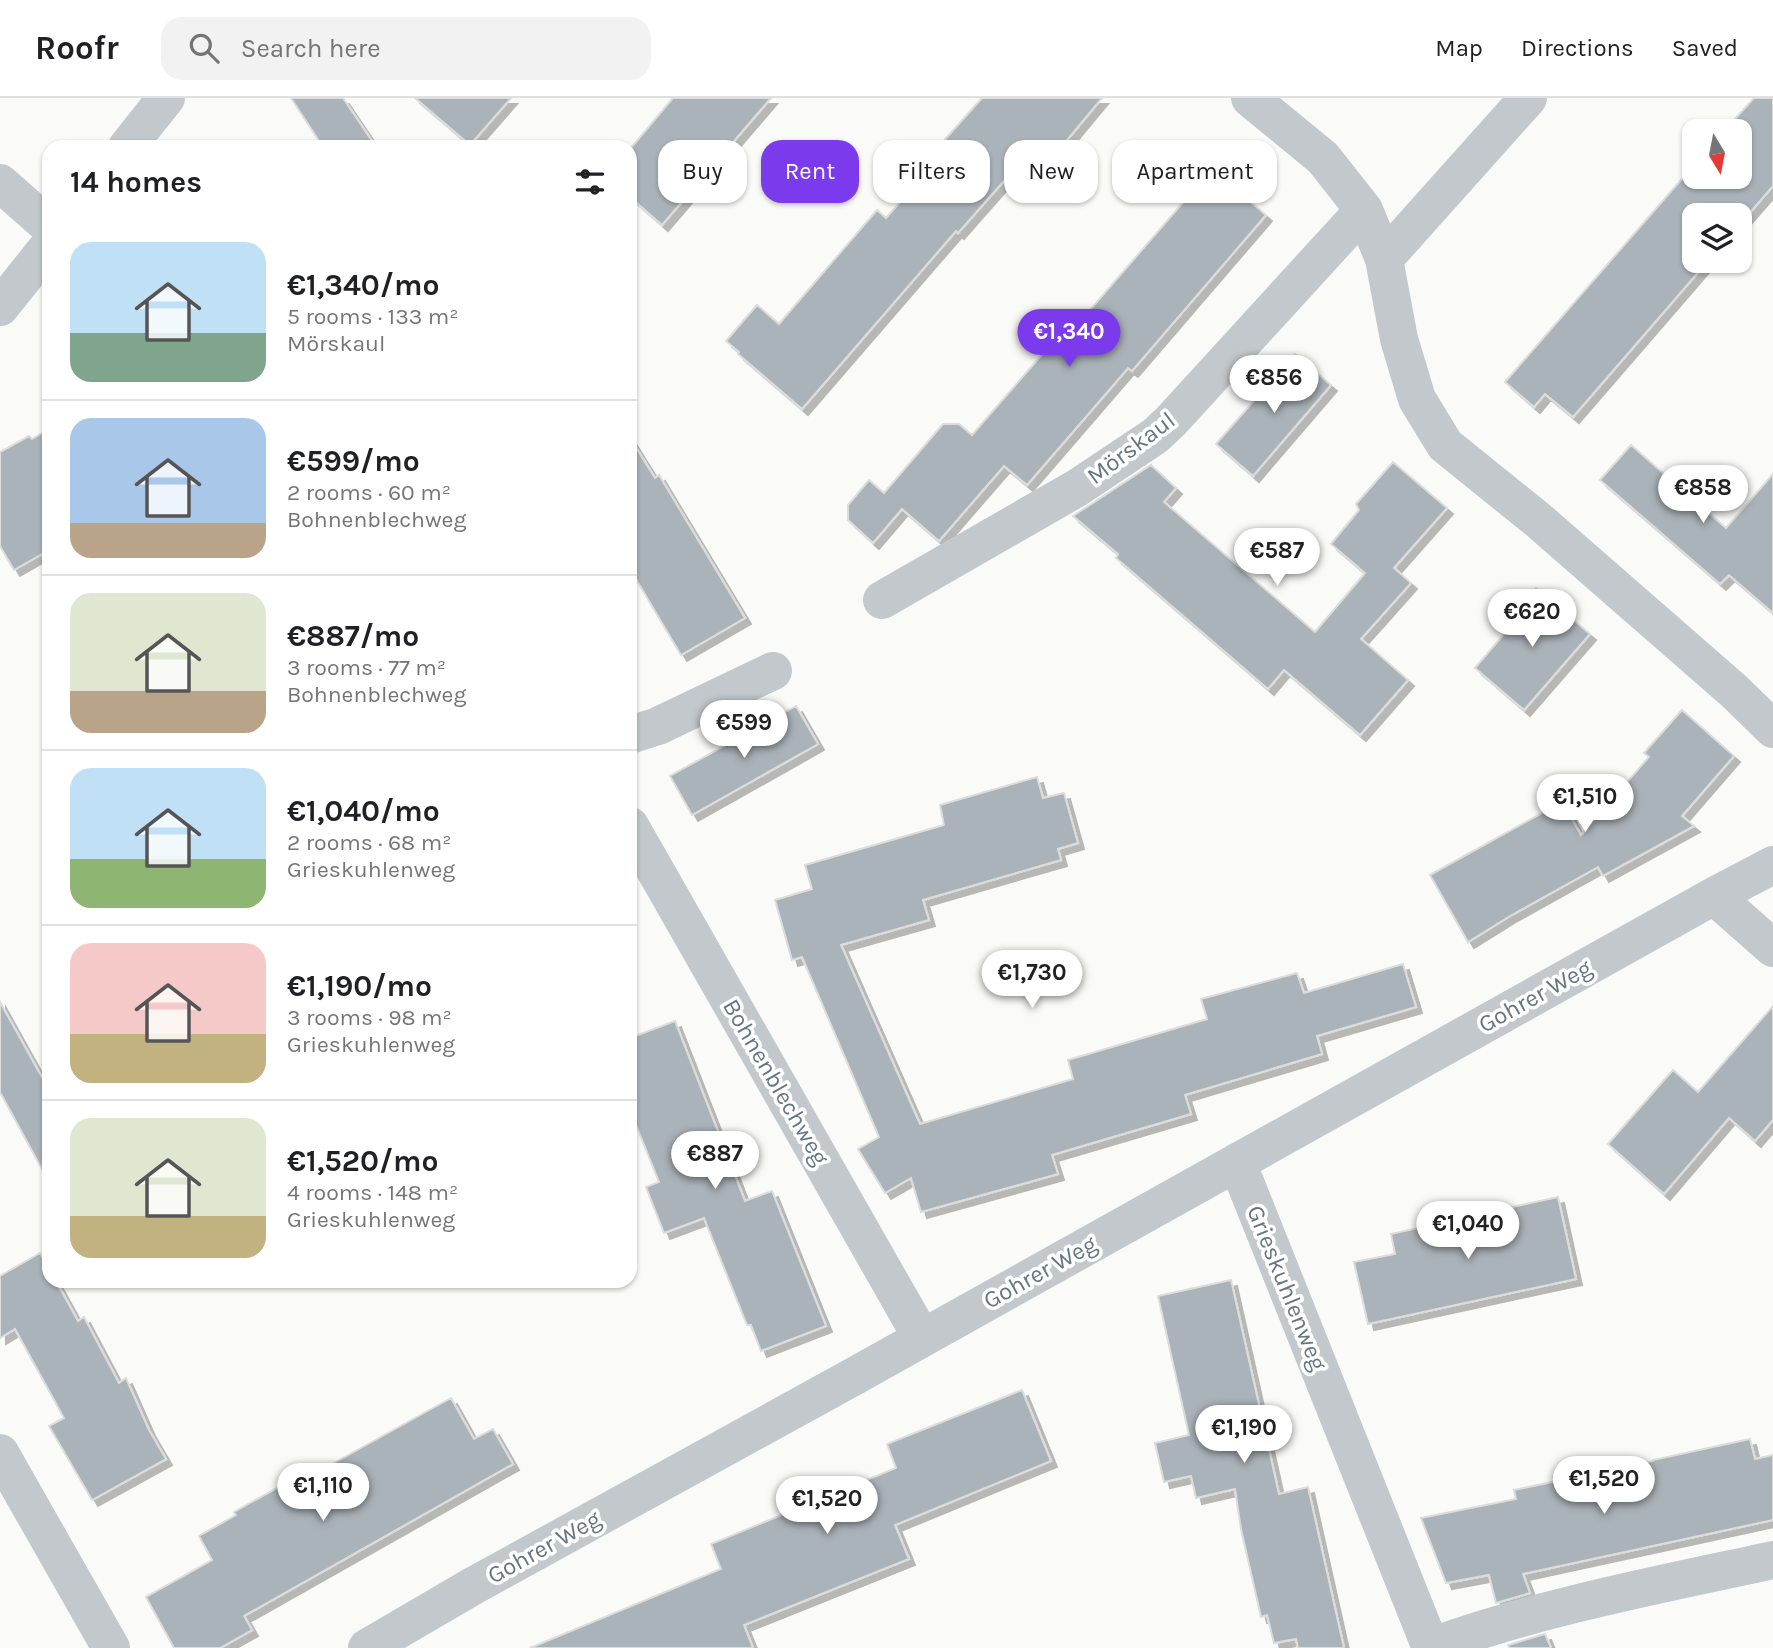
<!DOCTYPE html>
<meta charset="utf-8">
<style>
:root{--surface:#fff;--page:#f2f2f2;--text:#202124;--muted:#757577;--line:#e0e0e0;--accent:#7c3aed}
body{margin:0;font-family:Karla,sans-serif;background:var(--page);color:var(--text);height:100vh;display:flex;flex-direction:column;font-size:26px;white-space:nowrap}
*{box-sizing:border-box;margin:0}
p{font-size:23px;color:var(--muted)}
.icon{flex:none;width:38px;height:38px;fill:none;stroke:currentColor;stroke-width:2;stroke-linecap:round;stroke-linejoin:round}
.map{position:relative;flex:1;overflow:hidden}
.drawer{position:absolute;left:42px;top:42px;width:595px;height:1148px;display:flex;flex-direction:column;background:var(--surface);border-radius:21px;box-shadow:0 2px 5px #0004}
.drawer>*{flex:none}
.guide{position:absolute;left:658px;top:42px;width:665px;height:63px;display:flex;gap:14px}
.needle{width:46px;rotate:170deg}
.tools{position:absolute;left:1682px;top:21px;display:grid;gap:14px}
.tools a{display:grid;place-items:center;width:70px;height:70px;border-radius:14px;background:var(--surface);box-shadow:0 2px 5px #0004;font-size:35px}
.price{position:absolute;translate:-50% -60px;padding:0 16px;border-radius:24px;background:#fff;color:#222;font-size:23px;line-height:46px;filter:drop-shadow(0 2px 4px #0008)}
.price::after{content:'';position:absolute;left:50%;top:42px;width:21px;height:16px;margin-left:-10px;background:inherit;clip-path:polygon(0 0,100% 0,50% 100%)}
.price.active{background:var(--accent);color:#fff}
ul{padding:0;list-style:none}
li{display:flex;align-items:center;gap:21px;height:175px;padding:0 28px}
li+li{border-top:2px solid var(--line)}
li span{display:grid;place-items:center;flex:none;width:196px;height:140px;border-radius:21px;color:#555}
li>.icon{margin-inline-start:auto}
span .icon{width:84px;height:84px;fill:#fffc;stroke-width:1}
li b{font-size:30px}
h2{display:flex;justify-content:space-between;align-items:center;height:84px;padding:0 28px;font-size:30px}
.chip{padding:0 24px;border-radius:21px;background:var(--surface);box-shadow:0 2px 5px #0004;font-size:24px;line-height:63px}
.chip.active{background:var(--accent);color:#fff}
header{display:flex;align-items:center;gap:42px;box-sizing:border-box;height:98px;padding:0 35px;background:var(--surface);border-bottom:2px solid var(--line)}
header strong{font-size:33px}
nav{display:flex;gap:38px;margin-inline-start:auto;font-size:24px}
.search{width:490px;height:63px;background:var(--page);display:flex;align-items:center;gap:18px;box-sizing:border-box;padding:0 24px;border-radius:21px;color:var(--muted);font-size:26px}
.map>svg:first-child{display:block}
.building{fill:#aab3b9;stroke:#dcdcda;stroke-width:2;filter:url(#shadow)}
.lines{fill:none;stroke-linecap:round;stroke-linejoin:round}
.minor{stroke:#c3c8cc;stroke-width:38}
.labels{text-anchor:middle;stroke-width:7;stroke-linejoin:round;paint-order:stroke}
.street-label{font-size:24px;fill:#657683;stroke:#fff}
</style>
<header>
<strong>Roofr</strong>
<div class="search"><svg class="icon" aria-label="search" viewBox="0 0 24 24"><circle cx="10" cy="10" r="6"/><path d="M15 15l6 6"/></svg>Search here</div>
<nav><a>Map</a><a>Directions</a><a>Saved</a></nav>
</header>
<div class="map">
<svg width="1773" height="1550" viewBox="0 0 1773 1550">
<defs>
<filter id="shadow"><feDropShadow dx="6" dy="6" stdDeviation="0" flood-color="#0004"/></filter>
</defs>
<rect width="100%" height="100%" fill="#fafaf8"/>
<path class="building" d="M291,0H343L376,49H323Z
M415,0H511L470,47Z
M673,0H771L662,127L630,99V51Z
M982,0H1102L1048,65L1032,51L958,135L956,133L802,311L738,256L739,254L726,243L757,207L779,226L877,112L886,120L946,52L940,47Z
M1754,0H1773V88L1740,126V117H1694V163H1708L1573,319L1545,296L1534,309L1505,284L1694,67V79H1740V33H1724Z
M1212,71L1266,117L1132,273L1128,270L1027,387L1004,368L939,443L902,411L873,445L848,422V407L869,382L884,395L943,326H959L972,337L1066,229L1071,234Z
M1295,256L1331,287L1253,378L1216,346Z
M49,331V452L14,472L0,448V354L29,338L32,341Z
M630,340L655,380L659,377L745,520L681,557L630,471Z
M1631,347L1726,430L1773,376V515L1729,477L1720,486L1600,382Z
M1393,364L1447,410L1394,470L1411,485L1361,541L1408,582L1360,637L1284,572L1268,591L1116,460L1118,456L1073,418L1151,367L1176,390L1164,404L1315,534L1365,475L1331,446L1359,412L1356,406Z
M1536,490L1590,536L1524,612L1475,570L1505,535L1500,532Z
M796,608L818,646L692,717L670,678Z
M1682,612L1734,658L1682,718L1694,728L1603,778L1598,769L1510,818L1468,844L1430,777L1562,704L1581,737L1649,659L1644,655Z
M1037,679L1043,700L1064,695L1078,745L1058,751L1061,762L923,802L929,822L841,847L920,1026L1073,981L1068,962L1207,921L1201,901L1297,875L1304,895L1403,866L1416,909L1317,938L1322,956L1185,997L1191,1016L1052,1057L1058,1076L921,1114L911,1080L885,1095L858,1051L879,1039L802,859L792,862L775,802L812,791L805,767L944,727L940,707Z
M0,904L49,992V1084L0,994Z
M1773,908V1022L1755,1043L1729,1020L1664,1096L1608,1046L1673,972L1698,994Z
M675,923L745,1103L772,1093L826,1228L761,1253L751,1227H747L704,1120L664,1135L646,1089L659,1084L630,1012V940Z
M1558,1099L1576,1181L1368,1226L1354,1164L1395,1156L1391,1136Z
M40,1155L49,1171V1183H56L78,1223L84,1219L119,1285L126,1280L149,1332L166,1361L92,1402L49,1328L64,1320L15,1231L0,1240V1178Z
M1231,1182L1279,1396L1308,1389L1344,1550H1298L1296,1541L1274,1545L1267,1517L1261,1519L1241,1431L1235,1391L1196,1400L1191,1378L1164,1384L1155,1345L1189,1337L1158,1198Z
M1022,1292L1051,1363L895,1427L909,1461L744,1527L753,1550H530L721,1471L711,1446L896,1370L887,1346Z
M451,1300L474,1341L493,1331L513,1366L244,1518L252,1532L220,1550H174L146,1499L212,1462L199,1438L236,1417L234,1414L311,1371L314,1376Z
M1750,1341L1755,1361L1773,1357V1422L1523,1476L1530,1495L1496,1505L1489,1477L1446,1485L1421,1420L1516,1401L1514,1392L1653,1363V1362Z
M1545,1536L1551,1550H1510L1508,1547Z"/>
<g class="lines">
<path class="minor" d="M1250,0L1323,60L1364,112L1384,161L1399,241L1417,301L1445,347L1538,422L1734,593L1773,631
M127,49L166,0
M0,85L49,128
M1384,161L1528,0
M0,209L49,148
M882,502L1077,390L1155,338L1171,323L1364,112
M630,637L658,628L773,573
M630,728L922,1240
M1714,798L1773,850
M1237,1064L1431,1550
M0,1355L111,1550
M1430,1549C1541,1509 1658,1487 1773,1462
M367,1550L473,1488L851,1280L1714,798L1773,767"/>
</g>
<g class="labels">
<g class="street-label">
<text transform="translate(1131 350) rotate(-37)" y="8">Mörskaul</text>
<text transform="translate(1535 898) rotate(-29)" y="8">Gohrer Weg</text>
<text transform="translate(776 984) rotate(60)" y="8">Bohnenblechweg</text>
<text transform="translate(1040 1174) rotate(-29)" y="8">Gohrer Weg</text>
<text transform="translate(1287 1190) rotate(68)" y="8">Grieskuhlenweg</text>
<text transform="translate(544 1449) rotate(-29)" y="8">Gohrer Weg</text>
</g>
</g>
</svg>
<div class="tools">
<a><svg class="needle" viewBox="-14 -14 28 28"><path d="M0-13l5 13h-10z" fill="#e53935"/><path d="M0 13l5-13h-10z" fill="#757577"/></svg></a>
<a><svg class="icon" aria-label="layers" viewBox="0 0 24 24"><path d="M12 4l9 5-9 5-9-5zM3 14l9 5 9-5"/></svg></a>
</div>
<b class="price active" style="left:1069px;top:271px">€1,340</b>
<b class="price" style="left:1274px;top:317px">€856</b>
<b class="price" style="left:1703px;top:427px">€858</b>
<b class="price" style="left:1277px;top:490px">€587</b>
<b class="price" style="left:1532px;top:551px">€620</b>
<b class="price" style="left:744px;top:662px">€599</b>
<b class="price" style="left:1585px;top:736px">€1,510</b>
<b class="price" style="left:1032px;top:912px">€1,730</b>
<b class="price" style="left:715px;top:1093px">€887</b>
<b class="price" style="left:1468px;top:1163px">€1,040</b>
<b class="price" style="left:1244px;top:1367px">€1,190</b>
<b class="price" style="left:1604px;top:1418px">€1,520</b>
<b class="price" style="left:323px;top:1425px">€1,110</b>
<b class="price" style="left:827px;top:1438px">€1,520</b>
<div class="guide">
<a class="chip">Buy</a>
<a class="chip active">Rent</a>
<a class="chip">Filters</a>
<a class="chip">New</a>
<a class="chip">Apartment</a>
</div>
<section class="drawer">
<h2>14 homes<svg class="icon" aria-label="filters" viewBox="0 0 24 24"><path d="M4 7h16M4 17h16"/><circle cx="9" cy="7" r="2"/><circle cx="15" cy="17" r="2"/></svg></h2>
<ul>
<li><span style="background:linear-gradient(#bfe0f5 65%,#7fa58c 0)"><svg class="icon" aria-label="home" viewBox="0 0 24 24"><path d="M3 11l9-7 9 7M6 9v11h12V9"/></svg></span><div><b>€1,340/mo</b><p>5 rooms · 133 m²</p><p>Mörskaul</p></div></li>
<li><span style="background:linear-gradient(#a9c7e8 75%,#b9a48a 0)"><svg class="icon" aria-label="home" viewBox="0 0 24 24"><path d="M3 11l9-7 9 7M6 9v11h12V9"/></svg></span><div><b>€599/mo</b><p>2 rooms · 60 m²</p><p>Bohnenblechweg</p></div></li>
<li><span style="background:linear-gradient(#dfe7d0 70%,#b9a48a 0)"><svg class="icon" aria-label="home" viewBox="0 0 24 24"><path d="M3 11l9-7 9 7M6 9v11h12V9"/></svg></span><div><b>€887/mo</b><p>3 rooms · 77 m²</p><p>Bohnenblechweg</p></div></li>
<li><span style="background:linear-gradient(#bfe0f5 65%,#8fb573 0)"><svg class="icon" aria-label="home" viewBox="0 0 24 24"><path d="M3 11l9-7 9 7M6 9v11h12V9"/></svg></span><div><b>€1,040/mo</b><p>2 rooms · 68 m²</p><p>Grieskuhlenweg</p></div></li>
<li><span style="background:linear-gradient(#f6c9c9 65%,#c2b280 0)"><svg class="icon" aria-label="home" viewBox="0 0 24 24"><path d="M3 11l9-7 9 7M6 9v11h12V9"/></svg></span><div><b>€1,190/mo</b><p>3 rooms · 98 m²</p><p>Grieskuhlenweg</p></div></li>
<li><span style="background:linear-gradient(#dfe7d0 70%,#c2b280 0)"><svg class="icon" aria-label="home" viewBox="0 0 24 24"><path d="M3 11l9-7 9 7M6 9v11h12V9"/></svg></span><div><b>€1,520/mo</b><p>4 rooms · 148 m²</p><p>Grieskuhlenweg</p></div></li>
</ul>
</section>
</div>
